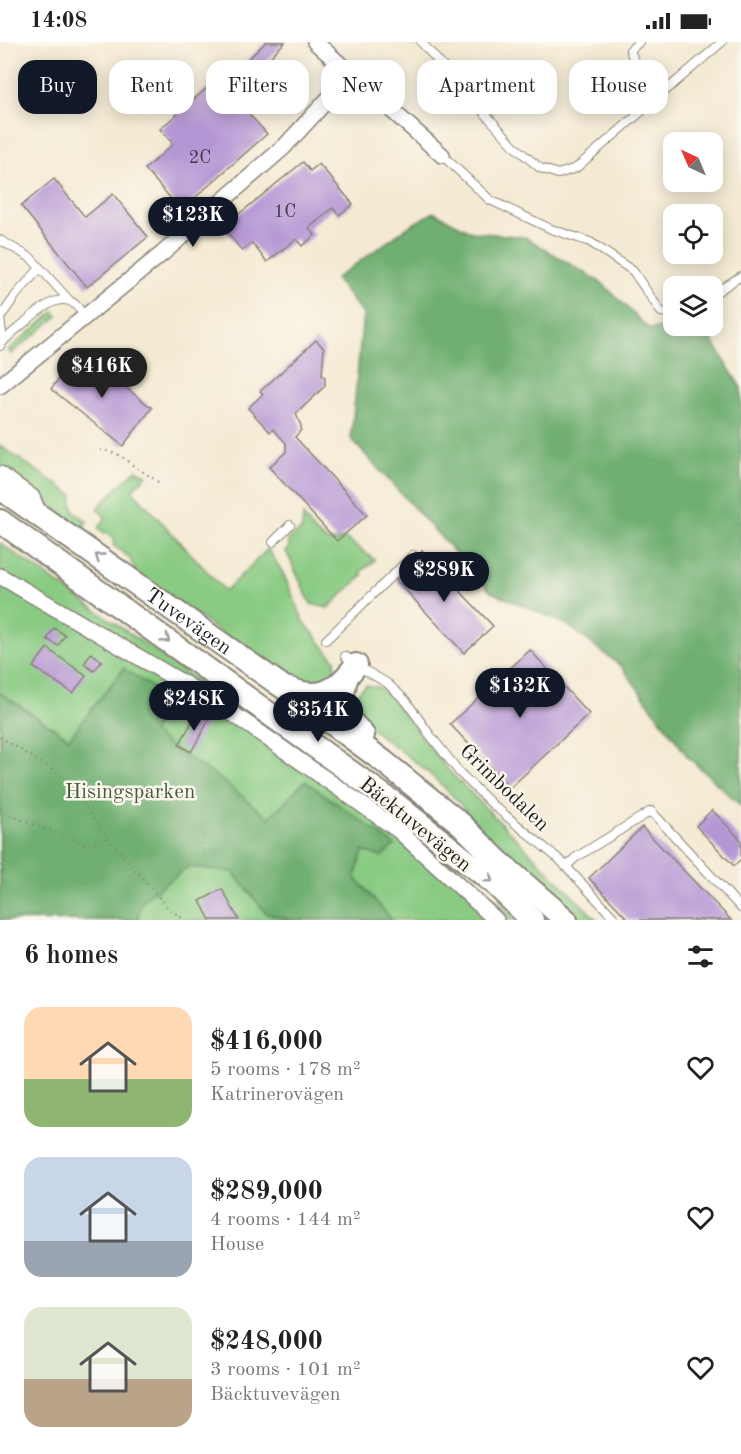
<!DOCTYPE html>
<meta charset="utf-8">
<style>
:root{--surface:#fff;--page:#f6f6f6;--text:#222;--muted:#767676;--accent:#111827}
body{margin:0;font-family:"Old Standard TT",serif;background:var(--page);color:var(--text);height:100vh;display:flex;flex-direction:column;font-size:22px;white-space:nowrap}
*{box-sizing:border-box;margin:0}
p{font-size:20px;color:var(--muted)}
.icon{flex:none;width:33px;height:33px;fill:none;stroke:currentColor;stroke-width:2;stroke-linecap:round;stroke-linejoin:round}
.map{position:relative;height:878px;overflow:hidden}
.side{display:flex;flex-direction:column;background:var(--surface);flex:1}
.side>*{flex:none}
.guide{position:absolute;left:18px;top:18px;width:705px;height:54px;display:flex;gap:12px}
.needle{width:39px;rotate:316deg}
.tools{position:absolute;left:663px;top:90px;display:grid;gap:12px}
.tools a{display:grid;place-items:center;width:60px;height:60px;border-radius:12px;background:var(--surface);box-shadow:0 3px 15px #0003;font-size:30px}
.price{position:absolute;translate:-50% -51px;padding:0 14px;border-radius:21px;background:var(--accent);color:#fff;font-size:20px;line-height:39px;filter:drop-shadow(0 2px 3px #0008)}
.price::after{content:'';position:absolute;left:50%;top:36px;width:18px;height:14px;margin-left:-9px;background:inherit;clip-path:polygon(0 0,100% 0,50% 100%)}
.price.current{background:#222;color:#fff}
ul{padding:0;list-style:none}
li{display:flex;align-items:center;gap:18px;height:150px;padding:0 24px}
li span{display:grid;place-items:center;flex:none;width:168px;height:120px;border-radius:18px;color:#555}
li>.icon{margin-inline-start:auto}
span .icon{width:72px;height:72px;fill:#fffc;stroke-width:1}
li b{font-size:26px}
h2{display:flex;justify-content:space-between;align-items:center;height:72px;padding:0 24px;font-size:26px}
.pill{padding:0 21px;border-radius:18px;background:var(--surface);box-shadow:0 3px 15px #0003;font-size:21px;line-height:54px}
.pill.current{background:var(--accent);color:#fff}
.status{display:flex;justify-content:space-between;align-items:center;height:42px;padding:0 30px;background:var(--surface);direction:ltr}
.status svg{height:16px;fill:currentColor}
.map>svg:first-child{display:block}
.green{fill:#8acb83;stroke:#537450;stroke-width:1.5}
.forest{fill:#6faf71;stroke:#466646;stroke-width:1.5}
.building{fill:#b596d4}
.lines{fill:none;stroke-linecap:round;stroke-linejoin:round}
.lane-casing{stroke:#888378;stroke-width:10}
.street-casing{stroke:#888378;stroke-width:18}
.secondary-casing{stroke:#888378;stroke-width:26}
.path{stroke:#888378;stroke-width:2;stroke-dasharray:1.5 4.5;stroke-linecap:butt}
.lane{stroke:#fff;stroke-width:8}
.street{stroke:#fff;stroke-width:15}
.secondary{stroke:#fff;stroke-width:22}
.oneway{stroke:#999}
.labels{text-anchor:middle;stroke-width:5;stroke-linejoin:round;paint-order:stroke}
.number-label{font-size:18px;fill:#423a4a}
.street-label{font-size:21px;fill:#1c1c1c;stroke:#fbf7ec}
.park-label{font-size:21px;fill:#425940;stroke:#fbf7ec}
</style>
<div class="status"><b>14:08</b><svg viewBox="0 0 49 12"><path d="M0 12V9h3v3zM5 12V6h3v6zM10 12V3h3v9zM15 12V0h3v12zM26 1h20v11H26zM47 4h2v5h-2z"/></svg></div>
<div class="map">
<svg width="741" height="878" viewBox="0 0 741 878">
<rect width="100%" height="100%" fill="#fbf7ec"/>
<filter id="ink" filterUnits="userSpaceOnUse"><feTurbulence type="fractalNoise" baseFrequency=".0167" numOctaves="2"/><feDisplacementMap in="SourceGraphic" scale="12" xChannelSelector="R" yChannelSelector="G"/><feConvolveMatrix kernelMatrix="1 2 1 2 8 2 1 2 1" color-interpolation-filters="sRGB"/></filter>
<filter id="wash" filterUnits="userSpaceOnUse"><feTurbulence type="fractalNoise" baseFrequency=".008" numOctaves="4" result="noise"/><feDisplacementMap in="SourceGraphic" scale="24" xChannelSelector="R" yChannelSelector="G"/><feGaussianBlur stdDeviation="1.35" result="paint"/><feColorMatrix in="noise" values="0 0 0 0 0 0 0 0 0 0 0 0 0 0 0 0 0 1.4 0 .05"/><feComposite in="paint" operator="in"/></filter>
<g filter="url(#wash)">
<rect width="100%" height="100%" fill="#f4ead3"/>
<path class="green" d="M54,270L58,274L11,312L8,308Z
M0,404L73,453L72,459L74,470L87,479L82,488L45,457L0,425Z
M136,428L147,433L132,448L225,549L268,507L283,531L304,580L335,618L336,632L325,644L289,639L135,530L130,516L113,503L115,498L98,486L106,476L97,466Z
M303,474C314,489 325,507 345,496L375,518L361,530L363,533L328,566L311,562L286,509L289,505L288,498L302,487Z
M0,501L274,692L276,689L454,820L518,878H0Z
M366,643L379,645L388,652L446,726L597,878H575L476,783C449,742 405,712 366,683C355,668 348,655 366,643Z"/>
<path class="forest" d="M434,170L472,190L525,195L602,241L649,287L690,284L712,298L741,346V764L688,715L622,625L566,582L491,550L351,397L363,272L335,237L411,183Z
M124,626L171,659L152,690L183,713L218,735L269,776L305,739L395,803L381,815L363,809L355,835L392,878H295L267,872L233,830L188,825L143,858L137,878H0V651L69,696Z"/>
<g id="blocks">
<path class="building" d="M266,0H285L255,30L245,20Z
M222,42L267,92L181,168L145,127L173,102L160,87L208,45L213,50Z
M303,120L310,129L319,122L353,162L339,173L333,166L309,186L315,193L302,204L296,197L267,220L252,201L242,209L223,185Z
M54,137L85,175L113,152L148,195L87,245L21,164Z
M316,298L324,306L322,333L325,335V344L296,372L301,384V388L295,395L367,473L337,499L269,425L286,410V401L273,387L270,390L248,366L263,352L260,349L265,345Z
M80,310L152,366L123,404L51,347Z
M422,509L493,584L464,611L396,538L417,517Z
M54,586L65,593L58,604L47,597Z
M47,606L86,634L73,651L33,625Z
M530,608L589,672L510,746L450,682Z
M91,611L102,619L94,629L84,622Z
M197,671L209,678L191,710L179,703Z
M712,768L741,798V817L734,824L696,784Z
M642,785L731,878H629L589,836Z
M222,847L239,878H210L200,859Z"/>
</g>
</g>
<g filter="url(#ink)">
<use href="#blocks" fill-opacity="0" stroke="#888378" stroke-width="1.5"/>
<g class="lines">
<g class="lane-casing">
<path id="lane" d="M421,0L516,106L540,126L558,132L576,126L722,0
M639,0L630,8L638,29L663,52
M442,113L490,158L551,187L590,200L633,229L661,270L674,272
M0,198L31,216L69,258
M712,253L741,234
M3,299L0,276L16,253L40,226
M0,304C6,295 16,288 24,281C42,265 70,241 84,276
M273,500L290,483
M326,598L413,513
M345,614L356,623L387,641L406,659L430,693L460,731L493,763L560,818L616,878
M566,825L575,816L651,769L741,866"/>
</g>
<g class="street-casing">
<path id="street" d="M315,0L442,113
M0,344L163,211L284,105L352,31
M0,432L32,455L39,472
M0,534L219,662L398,788L496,878"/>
</g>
<g class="secondary-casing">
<g id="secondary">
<path id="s1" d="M0,446L283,645L383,719L461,782L497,818L566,878"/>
<path d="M0,479L398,764L495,842L532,878"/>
<path d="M290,647C321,659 337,649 356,623"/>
<path d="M341,659L345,673L363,693"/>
<path d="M333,671L341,659L346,637"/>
</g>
</g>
<path class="path" d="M100,408C126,412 122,418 142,429C149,434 154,436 161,443
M0,695L63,734L108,796L168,866L185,878
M0,767L21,778L89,803L108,796
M0,811V828"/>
<use href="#lane" class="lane"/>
<use href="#street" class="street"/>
<use href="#secondary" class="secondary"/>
</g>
<defs><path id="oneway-chevron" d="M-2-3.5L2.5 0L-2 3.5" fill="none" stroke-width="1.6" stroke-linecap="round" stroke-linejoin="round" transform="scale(1.5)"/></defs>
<g class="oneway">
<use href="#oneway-chevron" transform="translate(99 515) rotate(-144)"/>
<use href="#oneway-chevron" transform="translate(166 597) rotate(37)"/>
<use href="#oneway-chevron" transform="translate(489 837) rotate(40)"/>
</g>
</g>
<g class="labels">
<g class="number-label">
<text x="200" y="121">2C</text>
<text x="285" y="175">1C</text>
</g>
<g class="street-label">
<text dy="7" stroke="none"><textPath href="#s1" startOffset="231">Tuvevägen</textPath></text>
<text transform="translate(505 745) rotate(44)" y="7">Grimbodalen</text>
<text transform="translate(416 782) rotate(39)" y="7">Bäcktuvevägen</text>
</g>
<g class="park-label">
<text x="130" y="756">Hisingsparken</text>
</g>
</g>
</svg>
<div class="tools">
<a><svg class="needle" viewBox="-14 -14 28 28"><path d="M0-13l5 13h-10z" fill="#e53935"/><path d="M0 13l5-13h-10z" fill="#767676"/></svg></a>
<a><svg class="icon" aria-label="locate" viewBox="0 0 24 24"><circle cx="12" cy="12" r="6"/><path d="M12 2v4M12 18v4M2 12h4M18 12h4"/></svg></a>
<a><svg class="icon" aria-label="layers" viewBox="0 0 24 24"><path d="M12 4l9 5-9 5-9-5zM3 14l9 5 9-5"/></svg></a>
</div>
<b class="price" style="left:193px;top:206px">$123K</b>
<b class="price current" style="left:102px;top:357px">$416K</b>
<b class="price" style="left:444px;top:561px">$289K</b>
<b class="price" style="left:520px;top:677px">$132K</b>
<b class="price" style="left:194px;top:690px">$248K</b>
<b class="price" style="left:318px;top:701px">$354K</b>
<div class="guide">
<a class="pill current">Buy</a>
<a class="pill">Rent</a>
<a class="pill">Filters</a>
<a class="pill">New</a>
<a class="pill">Apartment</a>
<a class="pill">House</a>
</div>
</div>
<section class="side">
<h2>6 homes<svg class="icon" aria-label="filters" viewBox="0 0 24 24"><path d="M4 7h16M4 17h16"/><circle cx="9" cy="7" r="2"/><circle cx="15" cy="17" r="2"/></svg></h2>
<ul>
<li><span style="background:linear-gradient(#ffd9b3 60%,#8fb573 0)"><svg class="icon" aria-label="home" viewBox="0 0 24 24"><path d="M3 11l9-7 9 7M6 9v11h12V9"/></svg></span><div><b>$416,000</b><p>5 rooms · 178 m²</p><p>Katrinerovägen</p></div><svg class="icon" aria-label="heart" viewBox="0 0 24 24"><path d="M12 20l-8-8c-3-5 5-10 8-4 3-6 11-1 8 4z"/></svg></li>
<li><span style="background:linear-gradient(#c9d6e8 70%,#9aa5b1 0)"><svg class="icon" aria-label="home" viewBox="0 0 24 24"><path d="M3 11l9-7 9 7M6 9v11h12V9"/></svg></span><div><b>$289,000</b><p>4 rooms · 144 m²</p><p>House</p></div><svg class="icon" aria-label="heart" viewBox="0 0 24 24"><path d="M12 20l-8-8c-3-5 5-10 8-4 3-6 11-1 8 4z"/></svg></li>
<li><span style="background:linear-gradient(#dfe7d0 60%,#b9a48a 0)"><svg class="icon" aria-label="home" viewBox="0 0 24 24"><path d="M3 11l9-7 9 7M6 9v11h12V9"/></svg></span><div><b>$248,000</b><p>3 rooms · 101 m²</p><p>Bäcktuvevägen</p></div><svg class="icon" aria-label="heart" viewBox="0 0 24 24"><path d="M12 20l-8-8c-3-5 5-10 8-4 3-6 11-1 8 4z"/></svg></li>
</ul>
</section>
